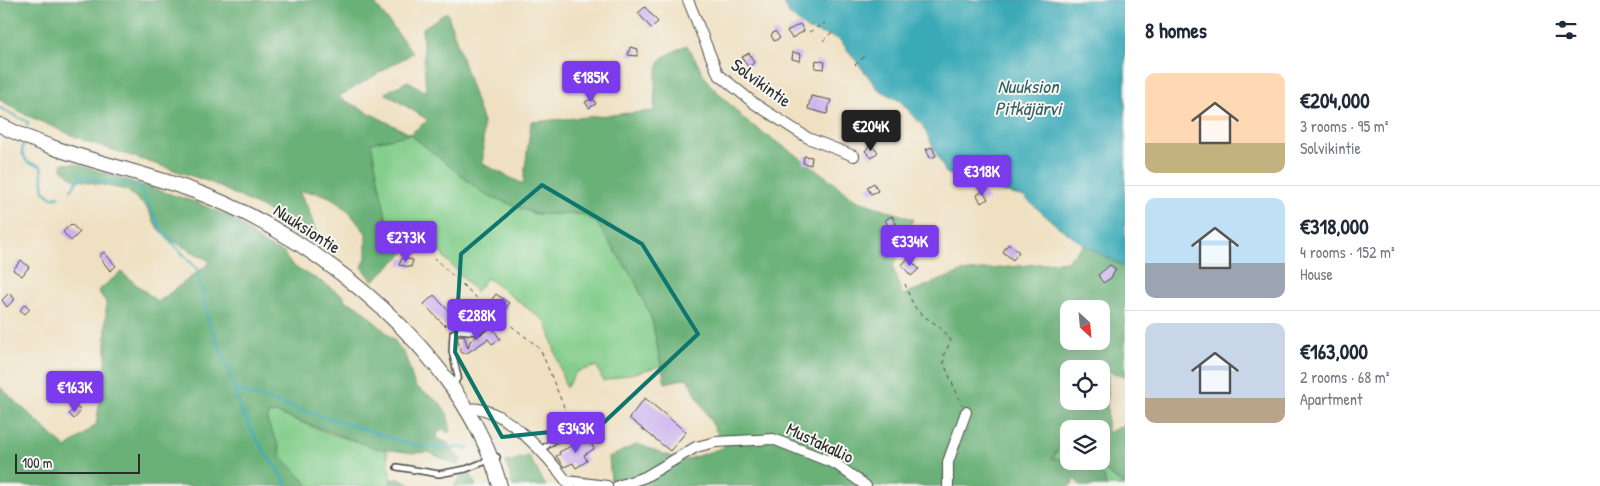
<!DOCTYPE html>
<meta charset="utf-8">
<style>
:root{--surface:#fff;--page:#f6f6f7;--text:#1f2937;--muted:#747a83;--line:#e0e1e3;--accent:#7c3aed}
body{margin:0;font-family:"Patrick Hand",sans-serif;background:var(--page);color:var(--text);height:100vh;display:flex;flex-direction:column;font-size:19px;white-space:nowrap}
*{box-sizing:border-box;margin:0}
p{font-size:16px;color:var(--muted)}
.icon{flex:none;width:28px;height:28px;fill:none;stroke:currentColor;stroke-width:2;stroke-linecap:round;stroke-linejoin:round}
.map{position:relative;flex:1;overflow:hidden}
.details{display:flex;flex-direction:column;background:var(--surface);width:475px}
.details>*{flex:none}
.needle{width:32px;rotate:154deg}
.fabs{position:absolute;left:1060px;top:300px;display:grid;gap:10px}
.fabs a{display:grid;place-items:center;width:50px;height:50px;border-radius:10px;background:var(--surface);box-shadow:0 5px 20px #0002;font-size:25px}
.scale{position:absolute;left:15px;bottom:12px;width:125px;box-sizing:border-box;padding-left:5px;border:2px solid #2b2b2b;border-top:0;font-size:14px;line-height:18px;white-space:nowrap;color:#2b2b2b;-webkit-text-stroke:4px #f6f6f2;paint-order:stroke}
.price{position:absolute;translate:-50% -42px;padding:0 11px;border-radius:5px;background:var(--accent);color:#fff;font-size:16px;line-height:32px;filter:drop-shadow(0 1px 2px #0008)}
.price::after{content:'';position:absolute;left:50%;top:30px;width:15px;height:11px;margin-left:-8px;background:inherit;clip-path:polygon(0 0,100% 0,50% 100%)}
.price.active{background:#222;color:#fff}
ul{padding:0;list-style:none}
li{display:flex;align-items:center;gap:15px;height:125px;padding:0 20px}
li+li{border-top:1px solid var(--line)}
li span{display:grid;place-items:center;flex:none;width:140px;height:100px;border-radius:10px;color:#555}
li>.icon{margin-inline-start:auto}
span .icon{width:60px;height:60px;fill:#fffc;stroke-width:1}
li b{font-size:21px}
h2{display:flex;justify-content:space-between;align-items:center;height:60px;padding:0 20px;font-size:21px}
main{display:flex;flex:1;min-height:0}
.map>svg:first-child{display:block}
.green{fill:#84ce8c;stroke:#587c5c}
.forest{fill:#6bb178;stroke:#4b6e52;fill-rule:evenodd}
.water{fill:#3aaab7;stroke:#326a71}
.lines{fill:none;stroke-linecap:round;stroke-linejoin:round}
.stream{stroke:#3aaab7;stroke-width:2.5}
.building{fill:#ccb1ef}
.lane-casing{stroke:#484642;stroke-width:8}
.street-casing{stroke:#484642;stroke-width:12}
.secondary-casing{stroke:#484642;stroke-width:16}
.path{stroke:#484642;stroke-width:1;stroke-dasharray:4 4;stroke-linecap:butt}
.lane{stroke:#fff;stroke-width:5}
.street{stroke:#fff;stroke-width:10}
.secondary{stroke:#fff;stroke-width:14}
.marked{fill:none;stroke:#0f766e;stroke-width:4;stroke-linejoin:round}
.labels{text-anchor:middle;stroke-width:4;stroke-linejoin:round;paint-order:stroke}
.street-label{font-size:18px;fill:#2b2b2b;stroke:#f6f6f2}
.water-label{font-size:19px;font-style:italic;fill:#315e63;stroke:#f6f6f2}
</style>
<main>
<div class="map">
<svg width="1125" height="486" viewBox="0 0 1125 486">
<rect width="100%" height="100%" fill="#f6f6f2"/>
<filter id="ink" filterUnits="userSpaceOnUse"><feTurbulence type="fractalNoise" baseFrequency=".02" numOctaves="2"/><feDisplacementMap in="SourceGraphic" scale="10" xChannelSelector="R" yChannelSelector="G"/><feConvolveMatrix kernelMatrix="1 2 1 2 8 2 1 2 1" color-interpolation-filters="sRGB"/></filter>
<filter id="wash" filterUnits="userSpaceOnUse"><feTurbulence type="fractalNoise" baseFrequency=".0096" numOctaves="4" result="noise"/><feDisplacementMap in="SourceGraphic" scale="20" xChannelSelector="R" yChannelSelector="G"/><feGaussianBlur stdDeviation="1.12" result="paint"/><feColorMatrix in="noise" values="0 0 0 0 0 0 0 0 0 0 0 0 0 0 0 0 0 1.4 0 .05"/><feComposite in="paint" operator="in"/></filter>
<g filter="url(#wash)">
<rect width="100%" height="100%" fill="#efe0c1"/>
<path class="green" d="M410,134L484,194L536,214H583L596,222L635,281L652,320L661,366L603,381L597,366L576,372L566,388L546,322L487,278L476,292L435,247L427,254L407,250L387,222L370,143Z
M277,413L331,434L387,450L391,486H309L281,456L278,444L267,421L268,414Z
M1063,442L1069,446V461H1091L1125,486H1106L1104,476L1052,459Z"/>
<path class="forest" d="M0,0H372L413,53L338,97L410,134L428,120L385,93L408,81L426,92L422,29L447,12L483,123V164L523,184L531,122L654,111C655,98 654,64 663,58C670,53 679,49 687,45L708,82L746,121L812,166L856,200L913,219L893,267L902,295L961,272L1067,261L1084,245L1125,267V377L1108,371L1107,433L1125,425V485L1091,461H1101V429H1069V446L1063,442L1052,459H1063L1104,476L1106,486H1081L1075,479L1070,486H577L570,478L611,482L609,457L638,444L682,461L725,447L687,378L665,383L652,320L635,281L596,222L583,214H536L484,194L410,134L371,143L387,222L407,250L373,281L362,267L366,258V233C346,209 335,190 299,192L308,208L317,235L210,182L83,140L26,115L0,100ZM1069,309H1101V341H1069ZM1069,369H1101V401H1069Z
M62,163L76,164L198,203L232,218L267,246L284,253C290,269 307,273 320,281C329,286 335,292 344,296L345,301L358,306L394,340L405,355L415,386L440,403L447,413L451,431L447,433L443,429L438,432L437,439L447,442L461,461L457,465L428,452L413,453L376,448L276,413L268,414L267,421L278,444L281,456L309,486H0V387L66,448L96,425L106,358V302L98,291L121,272L158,302L211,262L171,240L158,229L147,208L127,190L74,179L62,169Z
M529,456L546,486H513L506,462Z
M471,474L476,486H454L462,476Z
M391,479H399L413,486H391Z"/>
<path class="water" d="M783,0H1125V267L1084,245L1056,225L1024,197L971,184L946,173L923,126L900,101L878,89L839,39L807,29L789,14Z"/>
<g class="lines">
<path class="stream" d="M0,108L28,122L27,126
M23,145L22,152L27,162L41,166L44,191L52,198L59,196
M71,190L80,177L138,186L164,234L197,269L208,320L227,366L241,410L257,440L288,486
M234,389L420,447L468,448"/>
</g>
<g id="blocks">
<path class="building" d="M645,7L658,22L651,28L638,13Z
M800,24L804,31L792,38L787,31Z
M775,31L780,38L774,41L771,35Z
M630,47L638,49L637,56L628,55Z
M793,52L801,54L800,61L792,59Z
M749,53L754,63L748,67L742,57Z
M816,60L825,62L824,69L815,68Z
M586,74L593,86L585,90L579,78Z
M811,96L831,100L827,114L808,109Z
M593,98L596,104L589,108L585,102Z
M870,145L878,152L872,158L865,151Z
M932,147L936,156L930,158L926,149Z
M804,156L812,157L811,165L803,163Z
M874,183L878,191L871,194L867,187Z
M983,191L988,199L981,203L977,195Z
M892,216L896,224L889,227L885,220Z
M71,224L80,232L71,241L63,232Z
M1008,244L1019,252L1013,260L1003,252Z
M104,252L116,266L110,271L99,256Z
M402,258L413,260L411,267L399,265Z
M908,258L919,269L911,276L902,265Z
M21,260L29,267L22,276L13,270Z
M1110,265L1116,269L1111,278L1103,283L1098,275Z
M9,293L15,299L7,307L2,300Z
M496,294L509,303L504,312L490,302Z
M434,295L454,317L445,326L424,304Z
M25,304L30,309L25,314L20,310Z
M478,317L482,323L474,326L473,321Z
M492,327L500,339L492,344L488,339L467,353H461L457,336L464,335L468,348L470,341Z
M59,376L72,390L64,397L51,383Z
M645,398L686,432L670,451L629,418Z
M76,407L81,411L74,419L69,414Z
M588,438L594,449L584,455L587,461L576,468L573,463L564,467L556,456L560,454L559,452Z"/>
</g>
</g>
<g filter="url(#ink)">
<use href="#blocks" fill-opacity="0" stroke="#484642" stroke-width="1"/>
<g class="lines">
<g class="lane-casing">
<path id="lane" d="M453,386L458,377L452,351L453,333L459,330L477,332L498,318
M542,449L583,420
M397,467L439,474L466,469L497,457"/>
</g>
<g class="street-casing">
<path id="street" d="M688,0L718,74L755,104L808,138L854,156
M468,409C503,403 551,460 570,486
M566,481L607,486
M618,486L645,477L696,447L716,442L773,439L836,464L866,486
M948,486V462L966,412"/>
</g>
<g class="secondary-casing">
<path id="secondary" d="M0,125C62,157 132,168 197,192C320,238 465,356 500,486"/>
</g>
<path class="path" d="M809,32L825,23
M823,41L834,30
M855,65L866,55
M433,257L493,313
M905,284C909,295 913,308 922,315C934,323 944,328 951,341L944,354V364L962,405
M505,321L536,345L542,353L570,422"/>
<use href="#lane" class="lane"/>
<use href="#street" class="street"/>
<use href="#secondary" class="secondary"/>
</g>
</g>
<path class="marked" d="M542,185L642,244L698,334L599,427L502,437L455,352L461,254Z"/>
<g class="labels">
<g class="street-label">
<text transform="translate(761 83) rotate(36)" y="6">Solvikintie</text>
<text transform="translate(307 229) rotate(33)" y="6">Nuuksiontie</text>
<text transform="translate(820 443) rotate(25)" y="6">Mustakallio</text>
</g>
<g class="water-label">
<text x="1028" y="93">Nuuksion<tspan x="1028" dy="22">Pitkäjärvi</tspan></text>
</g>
</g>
</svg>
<div class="fabs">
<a><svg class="needle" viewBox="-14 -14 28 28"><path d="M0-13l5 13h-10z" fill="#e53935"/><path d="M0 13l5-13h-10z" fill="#747a83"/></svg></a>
<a><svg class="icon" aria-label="locate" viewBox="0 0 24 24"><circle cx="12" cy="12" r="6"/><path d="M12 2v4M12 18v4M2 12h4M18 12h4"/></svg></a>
<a><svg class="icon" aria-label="layers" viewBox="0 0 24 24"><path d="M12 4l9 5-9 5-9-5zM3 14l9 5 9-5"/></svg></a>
</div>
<div class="scale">100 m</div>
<b class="price" style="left:591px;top:103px">€185K</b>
<b class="price active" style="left:871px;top:152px">€204K</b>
<b class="price" style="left:982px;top:197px">€318K</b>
<b class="price" style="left:406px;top:263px">€273K</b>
<b class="price" style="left:910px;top:267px">€334K</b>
<b class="price" style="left:477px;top:341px">€288K</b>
<b class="price" style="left:75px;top:413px">€163K</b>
<b class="price" style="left:576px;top:454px">€343K</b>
</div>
<section class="details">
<h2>8 homes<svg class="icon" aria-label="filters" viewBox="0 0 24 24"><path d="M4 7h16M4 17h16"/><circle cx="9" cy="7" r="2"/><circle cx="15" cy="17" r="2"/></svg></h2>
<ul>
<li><span style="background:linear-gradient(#ffd9b3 70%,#c2b280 0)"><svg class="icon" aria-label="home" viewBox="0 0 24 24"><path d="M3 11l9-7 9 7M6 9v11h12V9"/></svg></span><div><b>€204,000</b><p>3 rooms · 95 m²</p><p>Solvikintie</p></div></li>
<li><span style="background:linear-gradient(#bfe0f5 65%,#9aa5b1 0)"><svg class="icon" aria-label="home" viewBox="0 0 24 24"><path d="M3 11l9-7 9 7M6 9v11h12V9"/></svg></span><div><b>€318,000</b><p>4 rooms · 152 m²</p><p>House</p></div></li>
<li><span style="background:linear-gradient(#c9d6e8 75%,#b9a48a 0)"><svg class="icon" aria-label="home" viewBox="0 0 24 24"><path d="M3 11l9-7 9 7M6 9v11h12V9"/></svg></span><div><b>€163,000</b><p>2 rooms · 68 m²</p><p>Apartment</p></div></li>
</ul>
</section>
</main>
